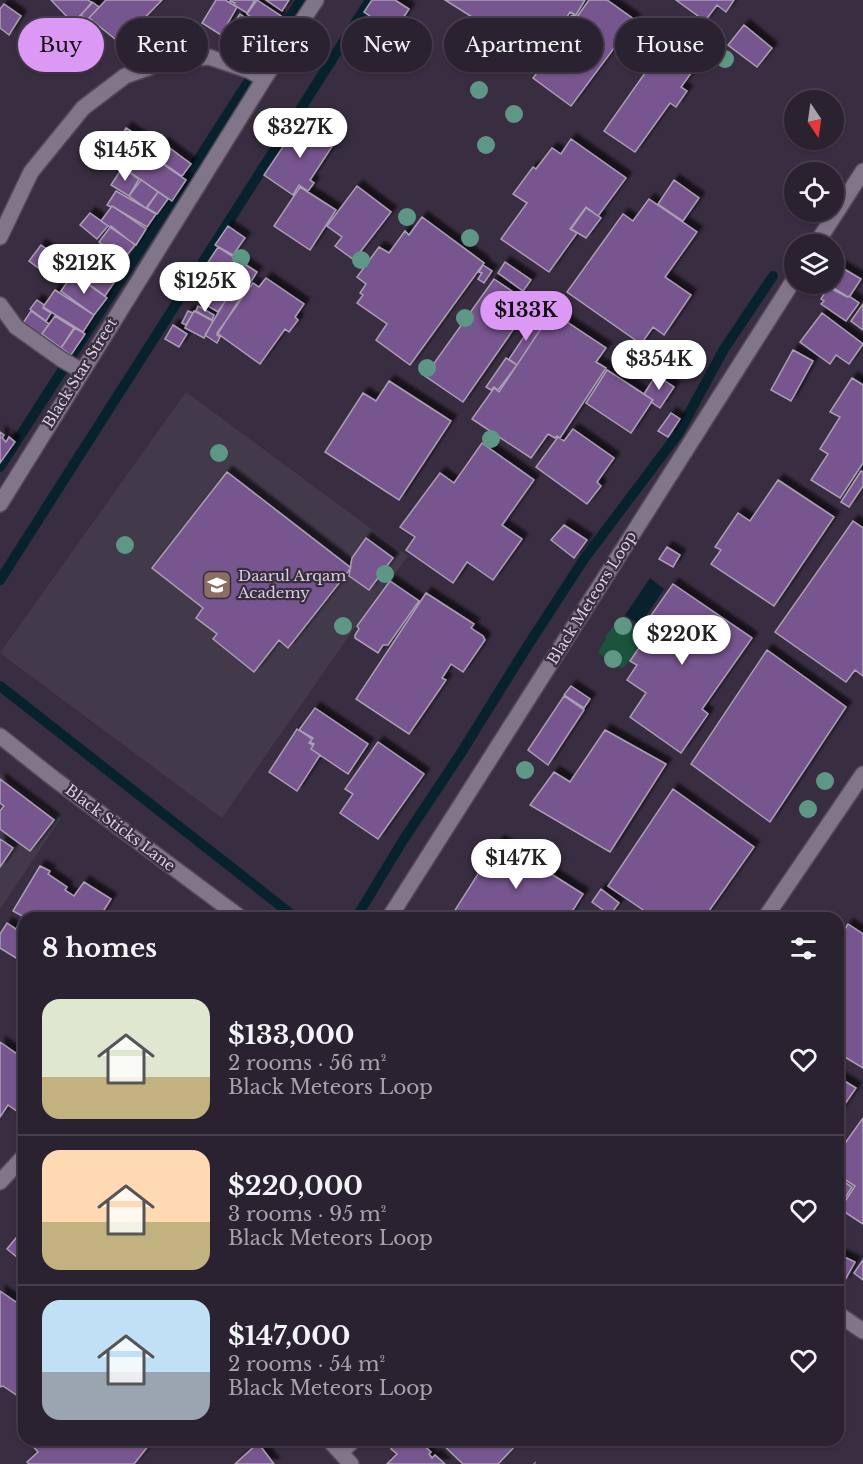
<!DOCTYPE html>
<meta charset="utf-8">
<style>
:root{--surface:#2b2231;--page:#372f3d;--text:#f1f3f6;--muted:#a6a4ab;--line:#473f4d;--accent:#db99f5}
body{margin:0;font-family:"Libre Baskerville",serif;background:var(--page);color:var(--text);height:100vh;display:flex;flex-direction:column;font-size:22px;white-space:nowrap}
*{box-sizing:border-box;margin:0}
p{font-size:20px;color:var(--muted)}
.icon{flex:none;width:33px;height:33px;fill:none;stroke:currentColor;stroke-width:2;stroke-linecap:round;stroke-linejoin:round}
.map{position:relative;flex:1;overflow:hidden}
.details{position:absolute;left:18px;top:912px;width:826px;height:534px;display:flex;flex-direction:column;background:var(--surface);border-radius:18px;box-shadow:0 2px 4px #0004,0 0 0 2px var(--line)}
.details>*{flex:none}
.banner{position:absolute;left:18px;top:18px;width:828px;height:54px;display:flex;gap:12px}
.needle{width:39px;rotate:167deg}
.fabs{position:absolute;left:784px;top:90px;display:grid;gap:12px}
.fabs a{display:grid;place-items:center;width:60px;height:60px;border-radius:50%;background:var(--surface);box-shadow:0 2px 4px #0004,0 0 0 2px var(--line);font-size:30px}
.price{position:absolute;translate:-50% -51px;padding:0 14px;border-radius:21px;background:#fff;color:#222;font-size:20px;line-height:39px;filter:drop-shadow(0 2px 3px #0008)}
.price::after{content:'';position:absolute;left:50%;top:36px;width:18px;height:14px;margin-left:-9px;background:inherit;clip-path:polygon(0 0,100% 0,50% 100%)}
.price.current{background:var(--accent);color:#111}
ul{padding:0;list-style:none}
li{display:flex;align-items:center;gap:18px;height:150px;padding:0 24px}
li+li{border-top:2px solid var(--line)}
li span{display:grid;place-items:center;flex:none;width:168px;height:120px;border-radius:18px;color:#555}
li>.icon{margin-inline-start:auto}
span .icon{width:72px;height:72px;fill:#fffc;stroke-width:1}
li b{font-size:26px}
h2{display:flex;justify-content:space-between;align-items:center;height:72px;padding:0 24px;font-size:26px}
.tag{padding:0 21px;border-radius:27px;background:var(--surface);box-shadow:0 2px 4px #0004,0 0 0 2px var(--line);font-size:21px;line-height:54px}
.tag.current{background:var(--accent);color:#111}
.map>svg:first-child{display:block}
.education{fill:#423a4b}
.green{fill:#1b533d}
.water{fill:#08222d}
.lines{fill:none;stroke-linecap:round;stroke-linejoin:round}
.stream{stroke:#08222d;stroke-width:10}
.building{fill:#77558e;stroke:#aa9eb4;stroke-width:1.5;filter:url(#shadow)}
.minor-casing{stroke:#534a5a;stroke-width:18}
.path{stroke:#898190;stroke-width:4;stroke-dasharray:3 4.5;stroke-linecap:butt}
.minor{stroke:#81758a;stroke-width:15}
.tree{fill:#5e9785}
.labels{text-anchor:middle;stroke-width:4.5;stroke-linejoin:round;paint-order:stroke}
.street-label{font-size:15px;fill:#d6d0dc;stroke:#392e41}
.poi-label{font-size:15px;fill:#d6d0dc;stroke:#392e41;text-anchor:start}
</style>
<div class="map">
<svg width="863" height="1464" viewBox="0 0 863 1464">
<defs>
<filter id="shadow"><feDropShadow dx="5.5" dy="-5.5" stdDeviation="1.5" flood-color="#0009"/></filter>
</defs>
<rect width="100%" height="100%" fill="#392e41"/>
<path class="education" d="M186,392L408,556L365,613L222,818L0,653Z
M0,774L61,818L0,909Z"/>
<path class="green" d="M619,619C631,622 636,629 646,635V639L624,667L621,668L618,666L615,667L598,652L606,639L605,637Z"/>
<path class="water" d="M650,578L664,589L640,625L625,615Z"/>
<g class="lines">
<path class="stream" d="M0,467L301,0
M0,580L370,0
M0,686L296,918
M356,918L402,842L461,753L523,653L584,559L678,434L724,349L773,276"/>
</g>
<path class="building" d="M51,0H88L92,3L73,23Z
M106,0H162L120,43L89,18Z
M216,0H225L237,7L221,35L202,23Z
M231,0H255L247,13L234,5L235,3L230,1Z
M257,0L281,16L271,31L247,14Z
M266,0H289L282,11Z
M372,0H395L409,9L394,32L364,12Z
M445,0H585L576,15L570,12L547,49L549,51L542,61Z
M589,0H607L635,20L571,106L533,78L553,51L548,48L571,16L574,15L577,17Z
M676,0H734L726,12L717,5L705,21Z
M92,2L99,7L89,18L92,20L90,23L81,15Z
M4,4L21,16L9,35L0,28V9Z
M240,14L271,36L258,57L242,56L221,41Z
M744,25L772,48L757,67L728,45Z
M674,32L705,54L681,87L687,91L676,107L670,103L635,152L604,131Z
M301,120L335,142L310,180L314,183L308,191L299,185L293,195L264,175Z
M126,128L142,138L135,150L119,140Z
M571,139L626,178L598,216L586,207L570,229L577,233L549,272L501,239L527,203L513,194L533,167L536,169L552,148L561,154Z
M163,143L191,164L182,176L153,156Z
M142,155L150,160L152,157L186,180L172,201L130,172Z
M122,168L139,179L129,196L111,185Z
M141,180L158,192L146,208L129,196Z
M674,180L699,198L683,221L658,204Z
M357,186L391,212L354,260L335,246L342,237L327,226Z
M300,187L336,210L310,250L274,226Z
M116,191L156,214L147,227L112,206L111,207L107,205Z
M158,192L168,199L157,214L147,208Z
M649,199L697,232L665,277L691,295L664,335L653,327L641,344L567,292L623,214L633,221Z
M112,206L146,229L136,245L101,221Z
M586,208L601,218L586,238L571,229Z
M90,213L108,226L97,239L80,225Z
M422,217L484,263L410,365L376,340L387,324L357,303L363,295L360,293L366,284L357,277L379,247L389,253L405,231L409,235Z
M111,226L135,245L123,260L99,242Z
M228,226L245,238L233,255L215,245Z
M41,245L61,260L49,276L29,261Z
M218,247L257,272L241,297L232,291L229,295L199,276Z
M95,251L122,271L105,296L76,274Z
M505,262L531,280L523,291L498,273Z
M483,265L492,271L484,283L478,279L482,273L479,272Z
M839,266L861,279L850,296L848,297L827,284H834V274Z
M73,274L107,298L94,315L61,291Z
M266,278L304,304L295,317L298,320L289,332L285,329L260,364L217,333L253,283L259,287Z
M198,279L228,297L218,312L190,295Z
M494,279L531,304L463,402L425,376Z
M828,287L847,297L849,296L859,303L846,321L821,304L824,301L821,299Z
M55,290L94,315L83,332L43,307Z
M231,291L241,297L217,335L220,337L217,343L205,335Z
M37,300L44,305L43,308L51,313L46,321L30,309Z
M863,304V330L851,321Z
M198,306L214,315L212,320L196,311Z
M31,311L49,324L39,338L21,326Z
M188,311L193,313L186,325L182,323Z
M194,311L213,321L204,338L185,328Z
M552,312L606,348L596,362L606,368L560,438L557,436L555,438L548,434L531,458L472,419L494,388L499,392Z
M822,313L863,344L849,364L836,355L830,364L800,342Z
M55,316L74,328L61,348L42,334Z
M536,319L544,324L517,365L509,359Z
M173,325L187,334L179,347L165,339Z
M75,328L85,334L71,355L61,348Z
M793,350L813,361L791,401L771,390Z
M506,358L517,365L498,390L494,387L491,390L486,387Z
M607,370L653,400L631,433L586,403Z
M656,375L674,387L660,408L651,402L653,400L644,394Z
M852,378L863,385V463L840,498L811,480L828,454L820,449L840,417L830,412Z
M389,381L451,421L399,500L325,452L363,393L376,401Z
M671,413L680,419L668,437L658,431Z
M573,429L614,458L597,482L601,486L587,504L536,467L558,437L564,441Z
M0,432L4,435L2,438L6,442L9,437L15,442L0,463Z
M482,443L534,480L502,525L522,539L493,580L467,562L453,583L406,550L415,537L400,527L440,473L454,483Z
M861,471L863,472V486L849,507L841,502Z
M227,472L351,568L288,648L279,640L254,672L213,639L217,634L196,618L203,608L152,568Z
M778,480L834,517L774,606L711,564L721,550L715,547L738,513L750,521Z
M853,521L863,528V676L855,670L846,682L775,632Z
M564,525L587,540L574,558L551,540Z
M366,538L393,558L369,590L349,576L352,558Z
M667,547L680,555L673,567L659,559Z
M390,581L419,601L388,645H383L378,653L355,638V635L359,629L357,626Z
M673,584L752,638L702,709L708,714L681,753L630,717L646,693L627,680L637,665L630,661L652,629L645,624Z
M426,593L474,624L471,628L483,636L485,640L463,672L451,664L442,678L446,680L409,734L356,699Z
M767,650L846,707L770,822L691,764Z
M571,686L590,699L584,708L564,695Z
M564,696L584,710L548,765L528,750Z
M315,708L368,744L348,774L311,749L314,744L310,742L313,738L299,730Z
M297,729L312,739L309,743L313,745L311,749L320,755L297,791L269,772Z
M605,730L666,764L610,852L530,805L554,772L570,782Z
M378,742L424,774L378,839L340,813L353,794L345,789Z
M0,779L54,820L30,851L0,829V811L4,806L0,803Z
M673,789L754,847L704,918H655L608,886Z
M0,839L13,848L0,867Z
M499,841L583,894L568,918H450Z
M40,866L50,871L48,874L67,887L65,890L74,896L84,882L111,899L99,918H24V963L0,948V934L7,923L16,929L24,917L13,911Z
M601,889L619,903L610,915L592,902Z
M848,924L863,934V1068L838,1053V940Z
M0,1042L24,1059V1116L8,1105L0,1117Z
M838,1077L856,1088L838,1114Z
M863,1118V1224L840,1209L855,1186L838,1175V1153Z
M838,1178L852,1187L838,1209Z
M20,1233L24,1237V1263L7,1249Z
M838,1254L855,1262L844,1282L838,1279Z
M863,1260V1280L854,1273Z
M0,1291L16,1302L24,1291V1400L3,1386L0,1387Z
M27,1440H145L149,1445L134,1464H29L27,1462L38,1452Z
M399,1440H418L431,1452L429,1454L432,1458L435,1455L445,1464H387L397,1454L391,1449Z
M438,1440H513L517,1444L498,1464H463Z
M258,1443L274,1464H235Z"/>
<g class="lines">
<g class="minor-casing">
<path id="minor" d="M0,237L31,172L83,108L125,76L170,60L209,57L250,71L264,79
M816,244L863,171
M0,305L16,327L61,359L82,371
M0,504L264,79L316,0
M0,736L53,778L241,918
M389,918L795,278
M765,918L863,774
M0,1182L24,1156
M838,1314L863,1331
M329,1440L351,1464
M341,1452L354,1440"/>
</g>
<path class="path" d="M534,1463L535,1464"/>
<use href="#minor" class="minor"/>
</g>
<g class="tree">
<circle cx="645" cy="46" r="9"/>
<circle cx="725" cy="59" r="9"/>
<circle cx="479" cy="90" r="9"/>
<circle cx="514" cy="114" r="9"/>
<circle cx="486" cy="145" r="9"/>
<circle cx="407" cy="217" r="9"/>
<circle cx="470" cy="238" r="9"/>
<circle cx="241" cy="258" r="9"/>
<circle cx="361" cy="260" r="9"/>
<circle cx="465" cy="318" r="9"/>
<circle cx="427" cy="368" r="9"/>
<circle cx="491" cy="439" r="9"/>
<circle cx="219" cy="453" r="9"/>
<circle cx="125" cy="545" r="9"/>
<circle cx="385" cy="574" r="9"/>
<circle cx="343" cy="626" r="9"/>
<circle cx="623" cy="626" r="9"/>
<circle cx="641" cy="637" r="9"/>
<circle cx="613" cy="659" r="9"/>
<circle cx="525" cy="770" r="9"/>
<circle cx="825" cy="781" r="9"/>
<circle cx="808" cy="809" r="9"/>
</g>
<defs>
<g id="school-square" transform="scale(1.5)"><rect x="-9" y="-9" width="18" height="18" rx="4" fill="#8d6e63" stroke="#392e41"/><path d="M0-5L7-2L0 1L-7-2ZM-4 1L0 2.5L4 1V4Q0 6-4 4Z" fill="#fff"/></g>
</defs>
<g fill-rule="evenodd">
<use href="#school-square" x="217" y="585"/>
</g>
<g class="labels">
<g class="street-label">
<text transform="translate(80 373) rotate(-58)" y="5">Black Star Street</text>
<text transform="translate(592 598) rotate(-58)" y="5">Black Meteors Loop</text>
<text transform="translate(120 828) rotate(37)" y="5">Black Sticks Lane</text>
</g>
<g class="poi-label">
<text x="238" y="581">Daarul Arqam<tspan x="238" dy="17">Academy</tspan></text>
</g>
</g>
</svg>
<div class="fabs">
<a><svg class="needle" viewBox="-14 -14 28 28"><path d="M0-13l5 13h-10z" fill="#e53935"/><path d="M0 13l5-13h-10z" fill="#a6a4ab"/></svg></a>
<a><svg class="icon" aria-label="locate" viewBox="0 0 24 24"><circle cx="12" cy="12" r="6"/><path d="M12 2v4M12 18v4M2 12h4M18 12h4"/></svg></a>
<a><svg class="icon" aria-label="layers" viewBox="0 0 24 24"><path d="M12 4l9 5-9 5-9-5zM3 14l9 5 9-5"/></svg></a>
</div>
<b class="price" style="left:300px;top:159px">$327K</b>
<b class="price" style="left:125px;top:182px">$145K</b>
<b class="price" style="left:84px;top:295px">$212K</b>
<b class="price" style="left:205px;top:313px">$125K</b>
<b class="price current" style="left:526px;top:342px">$133K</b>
<b class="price" style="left:659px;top:391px">$354K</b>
<b class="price" style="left:682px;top:666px">$220K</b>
<b class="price" style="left:516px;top:890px">$147K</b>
<div class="banner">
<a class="tag current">Buy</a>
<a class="tag">Rent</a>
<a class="tag">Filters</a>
<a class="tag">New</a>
<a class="tag">Apartment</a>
<a class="tag">House</a>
</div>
<section class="details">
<h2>8 homes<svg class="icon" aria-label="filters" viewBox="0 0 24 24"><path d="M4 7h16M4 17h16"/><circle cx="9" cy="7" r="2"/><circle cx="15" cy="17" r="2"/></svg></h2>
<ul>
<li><span style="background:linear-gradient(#dfe7d0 65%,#c2b280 0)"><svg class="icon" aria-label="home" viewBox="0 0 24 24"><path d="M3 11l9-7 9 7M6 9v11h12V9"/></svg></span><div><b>$133,000</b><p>2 rooms · 56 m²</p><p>Black Meteors Loop</p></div><svg class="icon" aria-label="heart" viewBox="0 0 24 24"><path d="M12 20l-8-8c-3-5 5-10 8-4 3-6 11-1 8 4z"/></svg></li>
<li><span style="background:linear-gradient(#ffd9b3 60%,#c2b280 0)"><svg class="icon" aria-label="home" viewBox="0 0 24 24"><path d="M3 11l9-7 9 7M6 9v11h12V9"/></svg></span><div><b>$220,000</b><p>3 rooms · 95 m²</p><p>Black Meteors Loop</p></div><svg class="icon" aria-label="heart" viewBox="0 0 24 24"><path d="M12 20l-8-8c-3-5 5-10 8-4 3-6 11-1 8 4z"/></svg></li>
<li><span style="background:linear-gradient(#bfe0f5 60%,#9aa5b1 0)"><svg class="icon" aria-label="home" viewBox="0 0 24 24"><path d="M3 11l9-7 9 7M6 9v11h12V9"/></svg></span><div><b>$147,000</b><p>2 rooms · 54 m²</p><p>Black Meteors Loop</p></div><svg class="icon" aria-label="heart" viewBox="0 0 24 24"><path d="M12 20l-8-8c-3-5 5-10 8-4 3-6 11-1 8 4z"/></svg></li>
</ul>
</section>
</div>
